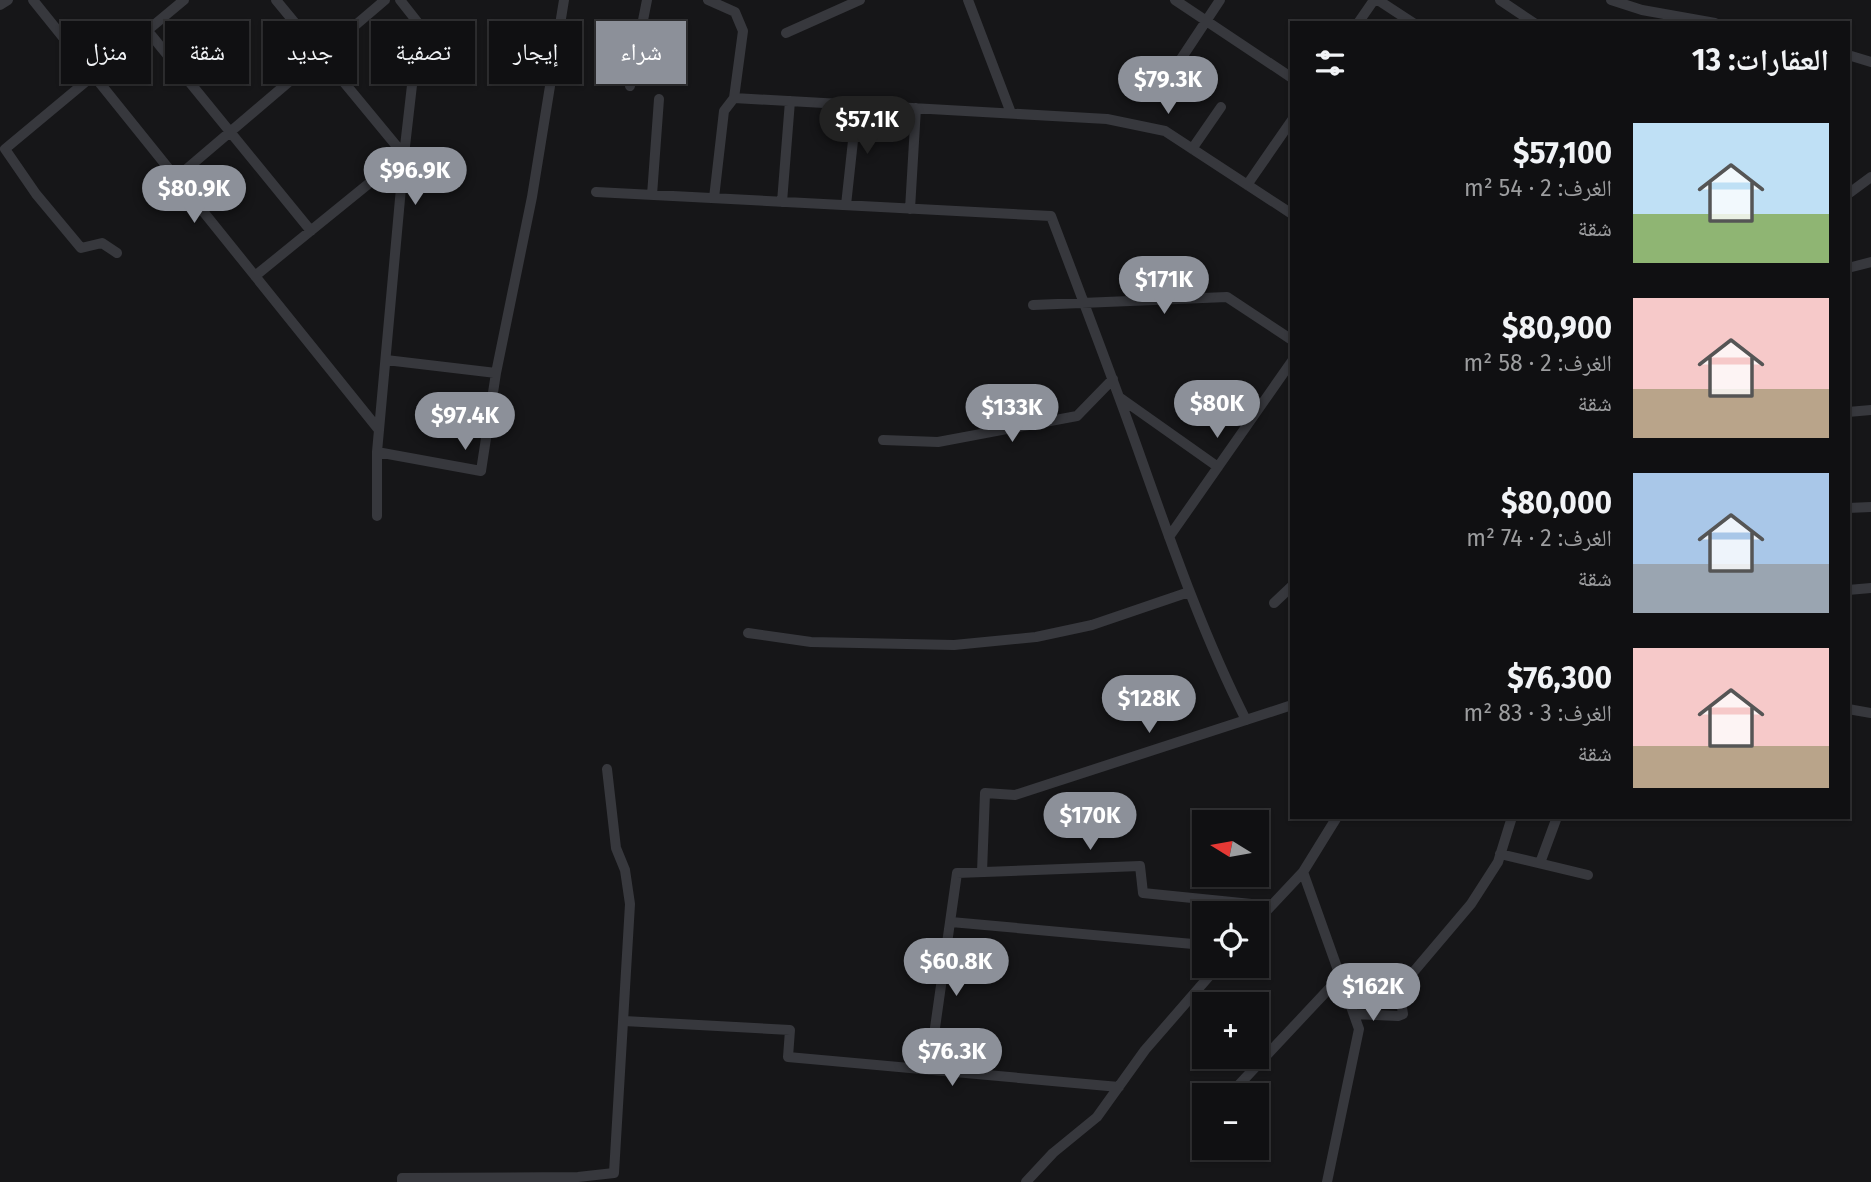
<!DOCTYPE html>
<html lang="ar">
<meta charset="utf-8">
<style>
:root{--surface:#101012;--page:#1e1e20;--text:#f1f3f6;--muted:#9c9d9f;--line:#303032;--accent:#8c9099}
body{margin:0;font-family:"Fira Sans","Noto Naskh Arabic",sans-serif;background:var(--page);color:var(--text);direction:rtl;height:100vh;display:flex;flex-direction:column;font-size:26px;white-space:nowrap}
*{box-sizing:border-box;margin:0}
p{font-size:23px;color:var(--muted)}
.icon{flex:none;width:38px;height:38px;fill:none;stroke:currentColor;stroke-width:2;stroke-linecap:round;stroke-linejoin:round}
.map{position:relative;flex:1;overflow:hidden;direction:ltr}
.side{position:absolute;left:1290px;top:21px;width:560px;height:798px;display:flex;flex-direction:column;background:var(--surface);border-radius:0px;box-shadow:0 2px 5px #0004,0 0 0 2px var(--line);direction:rtl}
.side>*{flex:none}
.hud{position:absolute;left:21px;top:21px;width:665px;height:63px;direction:rtl;display:flex;gap:14px}
.needle{width:46px;rotate:281deg}
.tools{position:absolute;left:1192px;top:810px;display:grid;gap:14px}
.tools a{display:grid;place-items:center;width:77px;height:77px;border-radius:0px;background:var(--surface);box-shadow:0 2px 5px #0004,0 0 0 2px var(--line);font-size:35px}
.price{position:absolute;translate:-50% -60px;padding:0 16px;border-radius:24px;background:var(--accent);color:#fff;font-size:23px;line-height:46px;filter:drop-shadow(0 2px 4px #0008)}
.price::after{content:'';position:absolute;left:50%;top:42px;width:21px;height:16px;margin-left:-10px;background:inherit;clip-path:polygon(0 0,100% 0,50% 100%)}
.price.on{background:#222;color:#fff}
ul{padding:0;list-style:none}
li{display:flex;align-items:center;gap:21px;height:175px;padding:0 21px}
li span{display:grid;place-items:center;flex:none;width:196px;height:140px;border-radius:0px;color:#555}
li>.icon{margin-inline-start:auto}
span .icon{width:84px;height:84px;fill:#fffc;stroke-width:1}
li b{font-size:30px}
h2{display:flex;justify-content:space-between;align-items:center;height:84px;padding:0 21px;font-size:30px}
.chip{padding:0 24px;border-radius:0px;background:var(--surface);box-shadow:0 2px 5px #0004,0 0 0 2px var(--line);font-size:24px;line-height:63px}
.chip.on{background:var(--accent);color:#fff}
.map>svg:first-child{display:block}
.lines{fill:none;stroke-linecap:round;stroke-linejoin:round}
.minor{stroke:#37383d;stroke-width:10}
</style>
<div class="map">
<svg width="1871" height="1182" viewBox="0 0 1871 1182">
<rect width="100%" height="100%" fill="#161618"/>
<g class="lines">
<path class="minor" d="M33,0L379,430
M708,0L735,12L743,31L734,98
M968,0L1011,113
M1175,0L1292,78
M1378,0L1413,23
M1500,0L1534,23
M1611,0L1642,10L1715,23
M0,5L8,0
M1358,23L1374,0
M147,30L311,231
M786,33L860,0
M1848,55L1871,62
M1175,68L1220,0
M630,86L647,0
M1192,149L1221,107
M176,178L385,0
M1247,185L1292,120
M596,192L1051,216C1078,287 1105,358 1131,430C1166,528 1199,627 1246,720
M1848,194L1871,177
M652,195L659,99
M714,198L724,111L734,98L1107,119L1165,131L1292,214
M782,202L790,101
M846,205L857,104
M910,209L916,108
M117,253L102,243L81,248L36,194L5,149L184,0
M1848,268L1871,262
M255,276L404,155L276,0
M1033,305L1227,297L1292,340
M386,360L496,373L532,197L564,0
M1119,397L1218,467
M1848,412L1871,410
M883,440L938,442L1077,416L1113,379
M377,452L481,471L496,373
M1848,508L1871,507
M377,516V452L404,155L419,24L400,0
M1169,537L1292,361
M1848,590L1871,588
M1274,603L1292,586
M748,633L811,642L954,645L1036,637L1092,625L1189,592
M1848,709L1871,713
M1500,854L1588,875
M1540,863L1557,817
M982,872L985,793L1015,795L1292,705
M1303,872L1359,1029L1327,1182
M951,922L1204,945
M1256,922L1303,872L1337,817
M1354,1014L1398,1016L1403,1014L1399,989L1471,904L1498,862L1512,817
M624,1021L790,1030L788,1057L1119,1087
M929,1070L957,873L1140,866L1143,893L1271,906
M1235,1089L1340,977
M402,1182V1178L578,1177L614,1173L630,904L625,870L616,848L607,769
M1026,1182L1053,1153L1097,1117L1145,1050L1218,966"/>
</g>
</svg>
<div class="tools">
<a><svg class="needle" viewBox="-14 -14 28 28"><path d="M0-13l5 13h-10z" fill="#e53935"/><path d="M0 13l5-13h-10z" fill="#9c9d9f"/></svg></a>
<a><svg class="icon" aria-label="locate" viewBox="0 0 24 24"><circle cx="12" cy="12" r="6"/><path d="M12 2v4M12 18v4M2 12h4M18 12h4"/></svg></a>
<a>+</a>
<a>−</a>
</div>
<b class="price" style="left:1168px;top:116px">$79.3K</b>
<b class="price on" style="left:867px;top:156px">$57.1K</b>
<b class="price" style="left:415px;top:207px">$96.9K</b>
<b class="price" style="left:194px;top:225px">$80.9K</b>
<b class="price" style="left:1164px;top:316px">$171K</b>
<b class="price" style="left:1217px;top:440px">$80K</b>
<b class="price" style="left:1012px;top:444px">$133K</b>
<b class="price" style="left:465px;top:452px">$97.4K</b>
<b class="price" style="left:1149px;top:735px">$128K</b>
<b class="price" style="left:1090px;top:852px">$170K</b>
<b class="price" style="left:956px;top:998px">$60.8K</b>
<b class="price" style="left:1373px;top:1023px">$162K</b>
<b class="price" style="left:952px;top:1088px">$76.3K</b>
<div class="hud">
<a class="chip on">شراء</a>
<a class="chip">إيجار</a>
<a class="chip">تصفية</a>
<a class="chip">جديد</a>
<a class="chip">شقة</a>
<a class="chip">منزل</a>
</div>
<section class="side">
<h2>العقارات: 13<svg class="icon" aria-label="filters" viewBox="0 0 24 24"><path d="M4 7h16M4 17h16"/><circle cx="9" cy="7" r="2"/><circle cx="15" cy="17" r="2"/></svg></h2>
<ul>
<li><span style="background:linear-gradient(#bfe0f5 65%,#8fb573 0)"><svg class="icon" aria-label="home" viewBox="0 0 24 24"><path d="M3 11l9-7 9 7M6 9v11h12V9"/></svg></span><div><b>$57,100</b><p>الغرف: 2 · 54 m²</p><p>شقة</p></div></li>
<li><span style="background:linear-gradient(#f6c9c9 65%,#b9a48a 0)"><svg class="icon" aria-label="home" viewBox="0 0 24 24"><path d="M3 11l9-7 9 7M6 9v11h12V9"/></svg></span><div><b>$80,900</b><p>الغرف: 2 · 58 m²</p><p>شقة</p></div></li>
<li><span style="background:linear-gradient(#a9c7e8 65%,#9aa5b1 0)"><svg class="icon" aria-label="home" viewBox="0 0 24 24"><path d="M3 11l9-7 9 7M6 9v11h12V9"/></svg></span><div><b>$80,000</b><p>الغرف: 2 · 74 m²</p><p>شقة</p></div></li>
<li><span style="background:linear-gradient(#f6c9c9 70%,#b9a48a 0)"><svg class="icon" aria-label="home" viewBox="0 0 24 24"><path d="M3 11l9-7 9 7M6 9v11h12V9"/></svg></span><div><b>$76,300</b><p>الغرف: 3 · 83 m²</p><p>شقة</p></div></li>
</ul>
</section>
</div>
